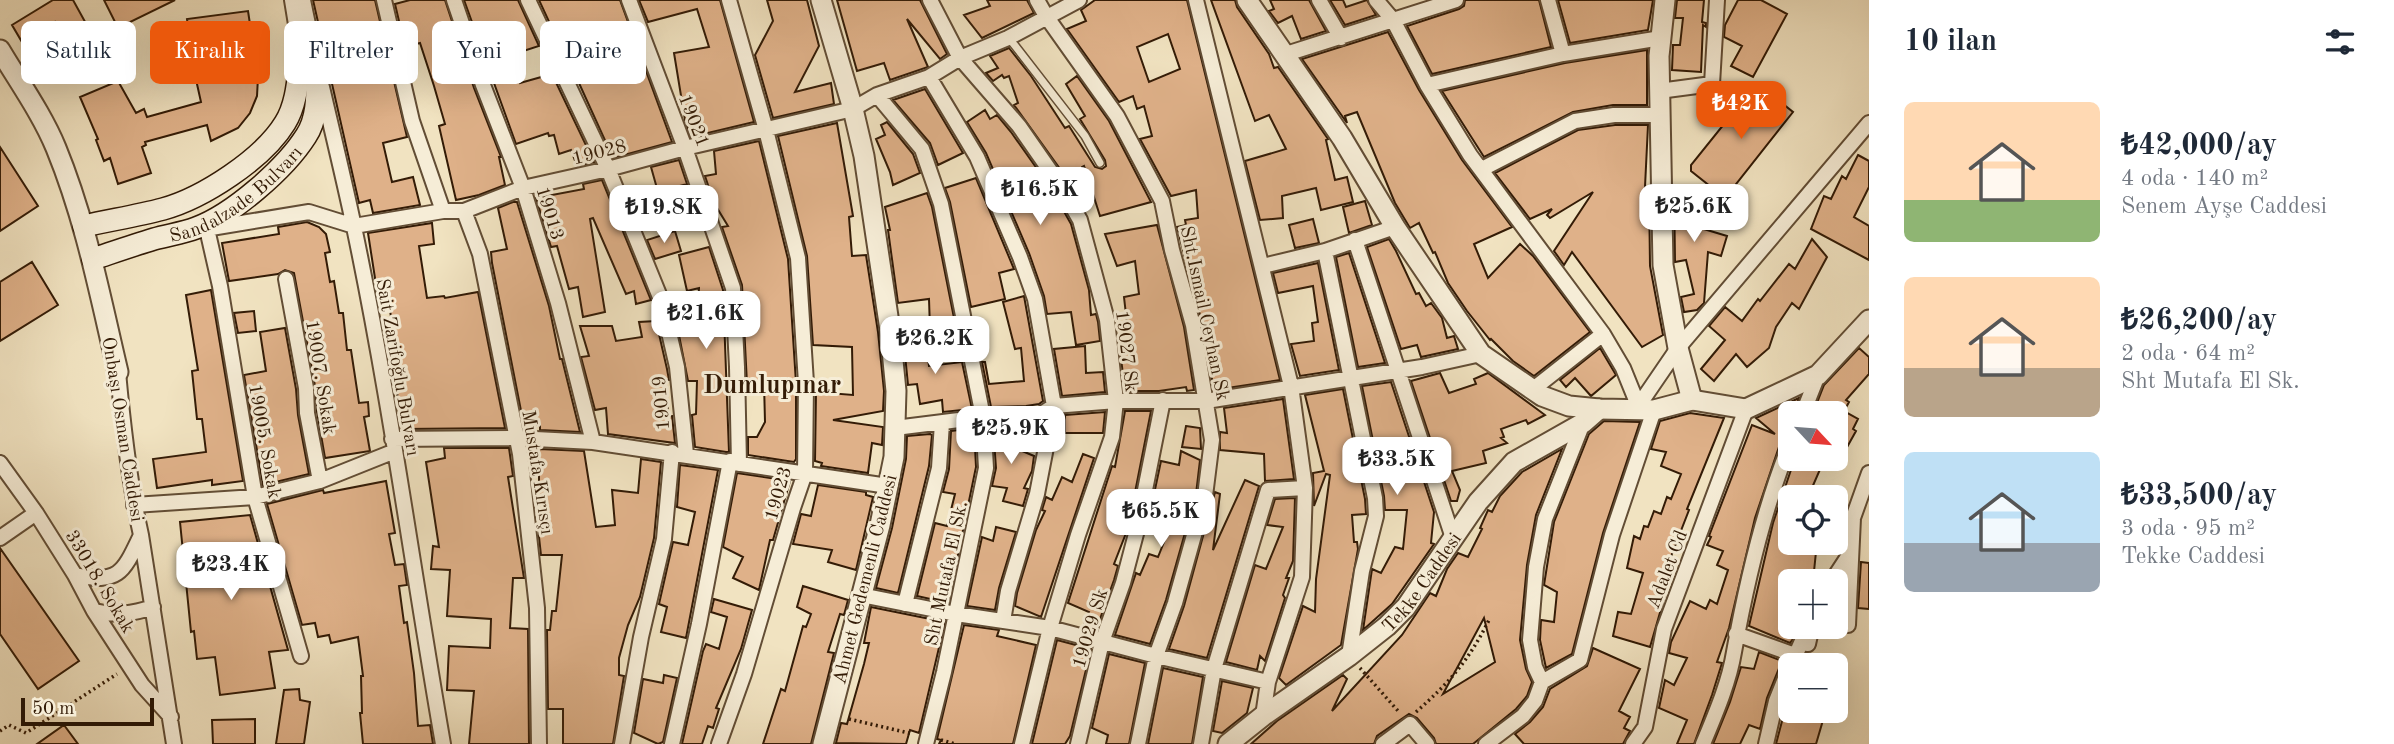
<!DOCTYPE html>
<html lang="tr">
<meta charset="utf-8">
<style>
:root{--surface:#fff;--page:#f2f2f3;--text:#1f2937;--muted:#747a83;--accent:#ea580c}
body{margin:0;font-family:"Old Standard TT",serif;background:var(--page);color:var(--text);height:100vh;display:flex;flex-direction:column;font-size:26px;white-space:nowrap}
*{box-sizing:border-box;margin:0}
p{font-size:23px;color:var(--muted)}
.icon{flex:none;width:38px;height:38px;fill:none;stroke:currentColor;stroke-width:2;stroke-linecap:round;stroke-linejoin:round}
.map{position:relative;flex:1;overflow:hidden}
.details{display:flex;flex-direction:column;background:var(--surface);width:525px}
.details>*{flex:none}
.hud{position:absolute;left:21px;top:21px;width:665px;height:63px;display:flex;gap:14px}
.needle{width:46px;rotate:116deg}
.fabs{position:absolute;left:1778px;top:401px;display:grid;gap:14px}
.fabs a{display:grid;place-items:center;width:70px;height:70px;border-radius:10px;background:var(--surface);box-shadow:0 7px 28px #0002;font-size:35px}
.scale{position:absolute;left:21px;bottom:18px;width:133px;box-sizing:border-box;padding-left:7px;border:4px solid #331b06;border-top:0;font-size:19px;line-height:24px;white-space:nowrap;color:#331b06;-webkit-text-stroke:5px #f6edd7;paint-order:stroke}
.price{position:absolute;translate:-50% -60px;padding:0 16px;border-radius:14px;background:#fff;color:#222;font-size:23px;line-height:46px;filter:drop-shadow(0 2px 4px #0008)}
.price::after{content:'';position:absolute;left:50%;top:42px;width:21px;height:16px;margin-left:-10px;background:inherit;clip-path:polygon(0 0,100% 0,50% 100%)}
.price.selected{background:var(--accent);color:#fff}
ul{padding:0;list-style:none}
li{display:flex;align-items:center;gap:21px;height:175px;padding:0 35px}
li span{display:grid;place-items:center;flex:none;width:196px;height:140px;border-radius:10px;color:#555}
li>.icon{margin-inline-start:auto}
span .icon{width:84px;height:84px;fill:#fffc;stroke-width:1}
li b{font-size:30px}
h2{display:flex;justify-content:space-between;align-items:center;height:84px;padding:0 35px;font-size:30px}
.chip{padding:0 24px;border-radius:10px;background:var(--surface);box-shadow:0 7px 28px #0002;font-size:24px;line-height:63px}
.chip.selected{background:var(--accent);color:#fff}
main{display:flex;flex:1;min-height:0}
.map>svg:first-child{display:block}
.building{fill:#dfb189;stroke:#331b06;stroke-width:2;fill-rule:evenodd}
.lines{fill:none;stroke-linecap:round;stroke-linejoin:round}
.service-casing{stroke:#624d35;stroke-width:10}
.minor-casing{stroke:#624d35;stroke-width:18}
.tertiary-casing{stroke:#624d35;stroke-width:23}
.secondary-casing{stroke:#331b06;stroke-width:24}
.path{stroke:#331b06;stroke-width:3.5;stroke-dasharray:2 3.5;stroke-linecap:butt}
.service{stroke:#f6edd7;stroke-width:7}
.minor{stroke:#f6edd7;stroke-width:14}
.tertiary{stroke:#f6edd7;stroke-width:19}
.secondary{stroke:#f6edd7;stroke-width:21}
.labels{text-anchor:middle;stroke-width:6;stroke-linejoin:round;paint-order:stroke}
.street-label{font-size:19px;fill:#331b06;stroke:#f6edd7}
.district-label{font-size:26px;font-weight:bold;fill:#331b06;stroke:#f6edd7}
</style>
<main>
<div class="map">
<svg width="1869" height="744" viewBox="0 0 1869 744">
<rect width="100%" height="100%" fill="#f1e3c1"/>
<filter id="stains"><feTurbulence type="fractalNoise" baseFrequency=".00286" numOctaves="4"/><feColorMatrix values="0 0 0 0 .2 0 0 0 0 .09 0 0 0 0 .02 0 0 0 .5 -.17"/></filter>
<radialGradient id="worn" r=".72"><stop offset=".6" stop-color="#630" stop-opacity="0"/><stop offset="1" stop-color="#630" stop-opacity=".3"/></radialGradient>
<path class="building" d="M53,0H73L94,38L81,45L76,36L66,42L55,22L22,42L12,25Z
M104,0H175L118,28Z
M313,0H375L407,137L383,143L392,182L413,177L420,205L373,213L370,200L359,203Z
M410,0H445L474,88L501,157H499L505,185L479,195L456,200L439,126L445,124L434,86L420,43L405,47L395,4Z
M464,0H518L539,46L511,55L520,83L552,74L594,162L577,166L571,150L559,154L554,135L549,136L548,133L516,144Z
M539,0H620L672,142L613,158L559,39H557Z
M639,0H720L754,122L691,137L685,120L674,53L709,47L697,9L648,22Z
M767,0H807L819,46L795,92L831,83L834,104L773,118L755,55L773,21Z
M837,0H920L947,54L940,59L907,19L928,67L890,80L884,63L857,71Z
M987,0H1027L1034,13L982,38L964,15L990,6Z
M1095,0H1187L1280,380L1214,390L1202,323L1177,227L1186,225L1185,220L1198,218L1196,190L1171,196L1140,139L1152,136L1144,106L1137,109L1133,96L1119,102L1067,29L1086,21L1081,10ZM1168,34L1180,69L1149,82L1137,47Z
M1211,0H1235L1237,7L1269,54L1274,68L1278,67L1328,139L1326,140L1335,180L1347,177L1353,202L1321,210L1316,188L1282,196L1283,218L1260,220L1245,161L1286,149L1269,115L1255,121Z
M1270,0H1309L1326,31L1301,39L1292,16L1278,23L1269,11L1274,9Z
M1330,0H1343L1346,7L1367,0L1376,15L1345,25Z
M1465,0H1539L1551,47L1432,74L1407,26L1459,9L1464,6Z
M1558,0H1653L1648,30L1570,43Z
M1677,0H1704L1702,22L1706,23V27L1703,25L1701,72L1672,70L1673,45H1680L1683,18H1675Z
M1738,0H1761L1787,14L1753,77L1731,66L1742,46L1724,37L1725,25Z
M248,11L258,77L257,96L250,113L238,128L211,141L207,125L145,142L146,145L142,147L151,173L118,184L110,158L104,161L96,140L98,139L80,97L118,81L136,113L144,109L147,117L201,102L193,66L187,19Z
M1388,32L1419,90L1462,160L1512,227L1474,244L1488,278L1520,244L1533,256L1590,332L1534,376L1513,361L1491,339L1490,340L1467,311L1448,283L1435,252L1433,253L1419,223L1410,228L1395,203L1357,112L1345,116L1347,123L1302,59Z
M1009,48L1031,76L1065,128L1069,126L1095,167L1102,169L1106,166L1105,160L1080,119L1085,116L1066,84L1077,76L1109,121L1151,202L1100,216L1084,166L1082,167L1084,207L1068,180L1014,105L1018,103L1009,76L1004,78L1002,75L993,81L986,73L998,68L990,56Z
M1647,50V105H1613L1573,112L1484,157L1442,91L1565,63Z
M1757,83L1793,112L1725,198L1691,171V165Z
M925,89L963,153L938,165L930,143L893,100Z
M985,110L990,119L997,115L1011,132L1052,190L1071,224L1089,290L1091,315L1096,314L1098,322L1100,341L1076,345L1071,312L1047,314L1044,296L1029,253L986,153L967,122Z
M887,122L913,154L920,173L893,185L890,172L876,139L885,135L881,125Z
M837,123L853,216L849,217L852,256L866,255L878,332L884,391L883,411L833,420L883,427L882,445L872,443L868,473L821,466L822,463L815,461L816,392L853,395L852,347L813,345L807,256L778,136Z
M1615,125H1648L1645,187H1649L1650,266L1663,335L1642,347L1572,252L1564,265L1554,251L1593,192L1550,218L1547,215L1552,209L1530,219L1495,173L1578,130Z
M759,141L788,259L796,383V459L794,462L748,455V437H757L765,422L764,383L747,384L742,285L722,227L728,226L714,203L705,176L716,174L714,151Z
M0,147L38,206L0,231Z
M1858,155L1869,161V187L1854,217L1869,226V260L1811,229L1824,196L1831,199L1842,176L1846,179Z
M679,160L687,184L658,192L651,167Z
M976,178L1014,269L999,273L1005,299L971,307L950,202L945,188Z
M602,180L651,300L636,304L634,291L626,294L593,218L590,219L605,312L583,317L578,287L569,289L557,246L551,247L536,198L584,189L583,184Z
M1674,187H1697V227L1727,236L1721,256L1708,252L1704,303L1697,310L1684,312L1681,297L1694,294L1686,260L1675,262Z
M927,193L932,207L956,328L930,329L929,299L898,303L888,230H890L885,207Z
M1365,201L1372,225L1349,233L1343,207Z
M513,202H517L549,306L560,359H562L580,432L540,430V426H524L492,263L491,252L507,249L498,208Z
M1313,219L1319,243L1295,248L1289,225Z
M307,222L319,227L326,234L330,252L325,253L330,282L334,281L339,313H343L347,350H351L359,403L368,402L369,416L364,417L370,451L325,458L317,412L315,386L294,273L285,270L278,274L229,281L222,243L279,234L278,227Z
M432,223L434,244L419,246L427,298L444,296L445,298L478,292L505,428L403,429L402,404H398L396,375H392V356H396L389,302L379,304L368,233Z
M1157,225L1184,327L1194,390L1187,391L1186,387L1159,391H1125L1120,350H1130L1124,297L1139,294L1135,261L1117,266L1105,234Z
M675,231L681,251L655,259L647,240Z
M1389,239L1396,251L1416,294L1419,293L1426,306L1431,303L1442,318L1447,338L1454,336L1458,349L1421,357L1417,345L1401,349L1367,247Z
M1812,239L1827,257L1799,309L1792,303L1776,327L1769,348L1747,367L1736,354L1714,381L1701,369L1725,340L1709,326L1725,307L1742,321L1758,299L1760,301L1789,264L1795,269Z
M709,247L723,290L729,452H726L695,447L692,415L696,414L697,381H688L676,320L697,318L699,288L687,291L679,255Z
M1349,253L1385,363L1358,367L1336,257Z
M32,262L58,305L0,341V282Z
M1318,263L1339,370L1300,376L1291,344L1314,341L1312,323L1318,322L1313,286L1278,293L1273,273Z
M211,290L243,481L212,485V480L157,488L153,459L206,452L202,419H197L192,371L198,370L186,295Z
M1024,296L1043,401L1039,404L1026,406L991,407L982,362H985L989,384L1024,381L1021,348L1015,349L1003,302Z
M254,311L256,331L238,333L234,313Z
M656,321L667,369L669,380H663L669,416H672L675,443L608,434L606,408L595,410L581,357L589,356L580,326H612L616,341L642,337L639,322Z
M285,328L296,389L298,415L309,474L263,485L244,375L266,371L260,332Z
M925,331L929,366L962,362L972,409L943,412L942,400L920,404L917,384L908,385L903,334Z
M1085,346L1086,373L1103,372L1105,392L1062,396L1054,349Z
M1600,348L1616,375L1591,396L1575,378L1566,387L1560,380Z
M1859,348L1869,357V374L1846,400L1849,402L1844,411L1858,419L1853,429L1856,431L1836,467V413H1813L1824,385Z
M1440,373L1449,393L1476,384L1474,379L1488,373L1545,415L1528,424L1526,420L1501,429L1504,437L1501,438L1507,443L1483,451L1486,463L1452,471L1460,490L1457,501H1451L1411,381Z
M1391,382L1434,512L1431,543L1434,544L1392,604L1363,630L1372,569L1381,573L1395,547L1403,549L1407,510H1385L1384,496L1362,386Z
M1343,389L1365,499L1366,514L1352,515L1354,542H1357L1358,549L1341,645L1286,685L1279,678L1303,606L1315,612L1316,579L1330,475L1326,474L1314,506L1313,473L1324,471L1305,395Z
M1799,398L1794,413H1790V435L1785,436L1781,441L1755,518L1729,628L1717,662L1722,663L1712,695L1694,744H1677L1687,720L1659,708L1665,680L1674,685L1687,658L1669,653L1671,642L1690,601L1706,609L1710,600L1717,604L1728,570L1717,565L1723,551L1707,545L1711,537L1709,536L1752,425L1775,434L1756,418Z
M1283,399L1294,479L1265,481L1264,454L1220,450V432L1227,433L1224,408Z
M1125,411H1151L1128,528L1114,564L1118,566L1114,580L1096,630L1083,627L1089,612L1068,603L1112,466L1115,467Z
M1105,412L1103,433H1065V415Z
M1690,413L1724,418L1687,509L1689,510L1670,559L1675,561L1650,647L1613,636L1618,612L1631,614L1643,573L1627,568L1634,536L1640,539L1644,526L1648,527L1654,511L1661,514L1667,497L1671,499L1681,474L1661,466L1666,452L1651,449L1660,421Z
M1604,421L1640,422L1603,533L1572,654L1546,668L1540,640L1541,620L1554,622L1557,592L1544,585L1554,522L1589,434Z
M993,426H1014L1015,448L1034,456L1032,471L1024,488L1028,489L1023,506L1003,501L1007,488L992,486L996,468Z
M1186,426L1200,428L1201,449L1182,447Z
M974,428L976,467L948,603L917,596L935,523L947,526L955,494L943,492L949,469L951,431Z
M930,434L932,435L929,466L898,593L876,588L892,528L906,459L907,436Z
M444,448H509L513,476L508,477L524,578H513L510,628L528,629L529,744H469L474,691L447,690L449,646L490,648L491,619L447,616L450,570L431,569L433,546L439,547L426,462L445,458Z
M539,449L584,451L596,527L615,525L612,490L638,493L641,459L661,462L654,538L640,597L628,625L619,658V675L624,676L613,744H563V709H548L547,630H550L552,611H556L562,555H541L539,537Z
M1562,449L1536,515L1527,565L1520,640L1526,669L1532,682L1527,696L1516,709L1473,744H1436L1434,738L1417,718L1409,714L1377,736L1374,744H1251L1277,721L1343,675L1347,679L1332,711L1402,635L1430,593L1436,596L1447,569L1458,553L1468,557L1482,529L1480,528L1488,510L1492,512L1500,496L1522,472ZM1484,618L1495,662L1443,694Z
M1181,451L1200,460L1196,494L1166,600L1150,644L1115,635L1136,573L1140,575L1149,554L1158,557L1170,527L1149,518L1161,461L1179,465Z
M1083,454L1094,458L1041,617L1015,606L1017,593L1036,530L1045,511L1042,510L1046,497L1052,500L1062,477L1072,482Z
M1795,458H1825L1808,497H1790V542H1817L1813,581H1790V626H1802L1800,634L1796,635L1790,643L1749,626L1773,523Z
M680,465L718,470L686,638L661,632L667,607L659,604L673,542L688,545L695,512L677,507Z
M737,473L790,481L773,540H770L759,590L733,578L743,557L723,547Z
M1245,480L1259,486L1207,658L1169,649L1184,606L1215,492L1220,494L1213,550Z
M386,481L395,533L389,534L395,565L404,564L407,585L399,586L404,623L407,622L414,673L418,726L430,725L433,744H363L360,713H362L361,676H363L358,637L331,643L329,635L318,637L315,623L302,625L267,504L323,490L324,493Z
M818,485L866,492V495L873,497L856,570L828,562L832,550L793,544L801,514L811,516Z
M1295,498L1293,561L1286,578H1289L1283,595L1285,598L1265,661L1260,656L1257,670L1226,662L1255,565L1266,569L1283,527L1267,525L1275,499Z
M250,515L288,650L269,652L275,688L220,695L215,657L197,659L194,631L191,632L180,522Z
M996,527L1016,532L999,588L995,610L967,606L982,537L993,541Z
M0,548L79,661L38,689L0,634Z
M1861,562L1869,563V609L1858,608Z
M803,586L848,600L844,615L840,614L828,652L834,653L811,744H763L781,689L785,691L803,626L806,627L811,614L797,607Z
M714,599L752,610L741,649L716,708L719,709L713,728L708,726L702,744H682L703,651L706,644L719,649L727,617L711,612Z
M871,607L945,622L919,733L910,730L906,744L836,743L841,723L847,724L864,664L869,643H864Z
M964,625L999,630L997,636L1036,645L1013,744H939L941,740L937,739Z
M1057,640L1091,649L1070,736L1065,744H1032Z
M1593,648L1640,669L1619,711L1630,717L1624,728L1630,731L1623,744H1524L1515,734L1530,722L1543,707L1550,689L1587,666Z
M1759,652L1782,661L1767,698L1760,729L1749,725L1740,744H1713L1730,702L1741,667L1754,669Z
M1109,654L1145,663L1129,744H1106L1108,735L1092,728Z
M1163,668L1203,677L1192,744H1148Z
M664,675L677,678L663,742L658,744L634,733L643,679L663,683Z
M1222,681L1253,688L1247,713L1222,733L1213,731Z
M299,689L300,700L310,702L304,744H276L284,690Z
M1790,691V710H1826L1816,744H1776Z
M255,719V744H213L212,720Z
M64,725L78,744H37Z"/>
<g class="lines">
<g class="service-casing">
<path id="service" d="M1009,38L1085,136L1100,163"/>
</g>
<g class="minor-casing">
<path id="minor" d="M292,0L301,55
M303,0C318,76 338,151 354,227C390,398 413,572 443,744
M384,0L412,121L443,211
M454,0L483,85L523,188L558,303L593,442
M528,0L608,169L662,302L677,367L686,454
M629,0L685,148L733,288L737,367L739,464
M930,0L960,58L1019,126L1060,185L1080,220L1107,320L1116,401L1112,437L1078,535L1050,628L1022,744
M1037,0L1046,16L1117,116L1162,201L1172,250L1193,325L1212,440L1205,496L1175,603L1156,656L1138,744
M1196,0L1291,386L1305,488L1302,577L1268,682L1263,716
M1319,0L1341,38
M1376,0L1393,20L1427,85L1470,155L1603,334L1623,368L1638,405
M1548,0L1563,54
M1286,54L1456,0
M929,77L977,157L1020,257L1035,299L1054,406L1037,494L1008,591L1003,621
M1427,85L1563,54L1661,38
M1659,91L1712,84L1717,0
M877,95L922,149L941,204L983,417L986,468L944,672L926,744
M1482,169L1575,121L1614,115H1660
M464,211L480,254L520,454L537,608L539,744
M354,226L443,211H464L523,188L608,169L685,148L853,109L877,95L929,77L960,58L1008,38L1079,0
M205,229L309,212L354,226
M207,229L220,286L255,497L301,656
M1355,240L1453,538
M1325,251L1375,498L1376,516L1362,571L1349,656
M1263,266L1325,251L1395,227
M286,279L306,388L307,413L320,481
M118,372C123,427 129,482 141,535L174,744
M1532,390L1603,334
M1637,408L1678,348L1869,123
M1803,413L1818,375
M895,428L983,417L1040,415L1054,406L1116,401H1206L1422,367L1481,354
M392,439L516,438L593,442L888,486
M0,463L36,513L75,575L94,611L142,685L171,717
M134,505L255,497L320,481L395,451
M0,538L36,513
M75,575C119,584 123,573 141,535
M1832,581L1851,552
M861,595L956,614L1050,628L1156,656L1268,682
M905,604L939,468L942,423
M94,611C116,616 132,614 153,607
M1848,625L1853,518L1869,473
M1736,634L1795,655
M1793,661L1801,643L1808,644L1812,626
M1542,682L1535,667L1530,640L1536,567L1545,519L1583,423
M622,744L641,637L664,539L672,452
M672,744L699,624L730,461
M719,744L744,674L793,508L805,473L806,383L798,258L766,130L729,0
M1078,744L1102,642L1123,583L1137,530L1163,400
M1201,744L1214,669L1268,490L1305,488
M1383,744L1410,724L1427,744
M1486,744L1523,716L1535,701L1542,682L1580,660L1612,535L1654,410
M1633,744L1645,727L1664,629L1746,409
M1703,744C1715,715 1729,683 1734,652C1746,585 1764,508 1790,444
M1766,744L1776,701L1790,666"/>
</g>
<g class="tertiary-casing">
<g id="tertiary">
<path d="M821,0L853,109L864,156L890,330L896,391L894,457L880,525L823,744"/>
<path d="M1247,0L1342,138L1395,227L1481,354L1542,396L1569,406L1599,409L1654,410L1692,400L1746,409L1818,375L1869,320"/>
<path d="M1665,0L1659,56L1663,265L1678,348L1692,400"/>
<path d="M0,50C19,82 42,114 56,148C86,221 100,296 118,372"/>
<path id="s1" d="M1228,744L1263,716L1349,656L1387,626L1406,607L1478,502L1514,462L1583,423L1599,409"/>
</g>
</g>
<g class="secondary-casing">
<g id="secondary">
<path d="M84,226C110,220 137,216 163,209C203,198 263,159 285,123C297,104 298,78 301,55"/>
<path id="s2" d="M93,259C114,252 134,245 154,239C168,235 183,233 196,228C232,215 285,169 306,136C318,118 317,94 317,74"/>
</g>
</g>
<path class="path" d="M1360,668L1399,712
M1416,712C1450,682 1469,660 1489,620
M849,719L913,734
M0,731L9,725L26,733L117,674
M941,740L956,744"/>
<use href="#service" class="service"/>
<use href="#minor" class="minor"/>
<use href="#tertiary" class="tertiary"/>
<use href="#secondary" class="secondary"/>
</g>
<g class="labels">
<g class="street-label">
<text transform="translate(695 120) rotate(69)" y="7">19021</text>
<text transform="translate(599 151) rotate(-14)" y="7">19028</text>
<text dy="7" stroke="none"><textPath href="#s2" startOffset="159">Sandalzade Bulvarı</textPath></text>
<text transform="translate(551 213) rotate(73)" y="7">19013</text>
<text transform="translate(1206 313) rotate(78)" y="7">Sht.Ismail Ceyhan Sk</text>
<text transform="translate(1128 351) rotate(83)" y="7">19027 Sk</text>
<text transform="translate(399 367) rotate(80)" y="7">Sait Zarifoğlu Bulvarı</text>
<text transform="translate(322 377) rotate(81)" y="7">19007. Sokak</text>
<text transform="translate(660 403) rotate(-95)" y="7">19019</text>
<text transform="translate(124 429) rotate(81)" y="7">Onbaşı Osman Caddesi</text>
<text transform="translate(266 441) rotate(80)" y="7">19005. Sokak</text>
<text transform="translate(539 472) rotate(81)" y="7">Mustafa Kırısçı</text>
<text transform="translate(777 493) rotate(-74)" y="7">19023</text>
<text transform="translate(1666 569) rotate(-69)" y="7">Adalet Cd</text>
<text transform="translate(945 573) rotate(-78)" y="7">Sht Mutafa El Sk.</text>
<text transform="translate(864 579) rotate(-76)" y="7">Ahmet Gedemenli Caddesi</text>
<text dy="7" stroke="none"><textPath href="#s1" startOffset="254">Tekke Caddesi</textPath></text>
<text transform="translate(101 581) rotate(59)" y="7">33018. Sokak</text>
<text transform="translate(1089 628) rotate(-73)" y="7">19029 Sk</text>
</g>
<g class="district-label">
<text x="772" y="393">Dumlupınar</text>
</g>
</g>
<rect width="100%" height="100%" filter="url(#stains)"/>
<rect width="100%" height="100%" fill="url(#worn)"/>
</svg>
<div class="fabs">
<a><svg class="needle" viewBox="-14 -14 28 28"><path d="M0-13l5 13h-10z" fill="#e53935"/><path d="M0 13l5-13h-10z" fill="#747a83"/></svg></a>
<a><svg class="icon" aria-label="locate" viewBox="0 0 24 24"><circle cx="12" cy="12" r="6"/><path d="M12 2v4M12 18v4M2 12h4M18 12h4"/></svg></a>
<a>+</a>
<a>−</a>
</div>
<div class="scale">50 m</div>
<b class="price selected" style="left:1741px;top:141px">₺42K</b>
<b class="price" style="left:1040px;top:227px">₺16.5K</b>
<b class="price" style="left:1694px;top:244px">₺25.6K</b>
<b class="price" style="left:664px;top:245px">₺19.8K</b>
<b class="price" style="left:706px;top:351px">₺21.6K</b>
<b class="price" style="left:935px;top:376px">₺26.2K</b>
<b class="price" style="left:1011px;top:466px">₺25.9K</b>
<b class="price" style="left:1397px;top:497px">₺33.5K</b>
<b class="price" style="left:1161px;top:549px">₺65.5K</b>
<b class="price" style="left:231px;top:602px">₺23.4K</b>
<div class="hud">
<a class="chip">Satılık</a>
<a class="chip selected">Kiralık</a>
<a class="chip">Filtreler</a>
<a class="chip">Yeni</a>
<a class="chip">Daire</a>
</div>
</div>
<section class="details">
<h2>10 ilan<svg class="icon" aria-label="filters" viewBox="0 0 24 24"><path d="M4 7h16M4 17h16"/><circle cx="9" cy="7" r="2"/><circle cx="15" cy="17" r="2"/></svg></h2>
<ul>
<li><span style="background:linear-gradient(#ffd9b3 70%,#8fb573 0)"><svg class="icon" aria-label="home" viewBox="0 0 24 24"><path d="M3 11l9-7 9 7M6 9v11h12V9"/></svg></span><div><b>₺42,000/ay</b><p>4 oda · 140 m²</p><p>Senem Ayşe Caddesi</p></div></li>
<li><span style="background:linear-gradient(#ffd9b3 65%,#b9a48a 0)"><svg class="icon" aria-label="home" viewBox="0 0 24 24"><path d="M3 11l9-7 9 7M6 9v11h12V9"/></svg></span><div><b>₺26,200/ay</b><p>2 oda · 64 m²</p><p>Sht Mutafa El Sk.</p></div></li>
<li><span style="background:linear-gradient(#bfe0f5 65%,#9aa5b1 0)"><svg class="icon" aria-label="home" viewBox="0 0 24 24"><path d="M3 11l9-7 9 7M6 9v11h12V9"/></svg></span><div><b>₺33,500/ay</b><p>3 oda · 95 m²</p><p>Tekke Caddesi</p></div></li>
</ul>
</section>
</main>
